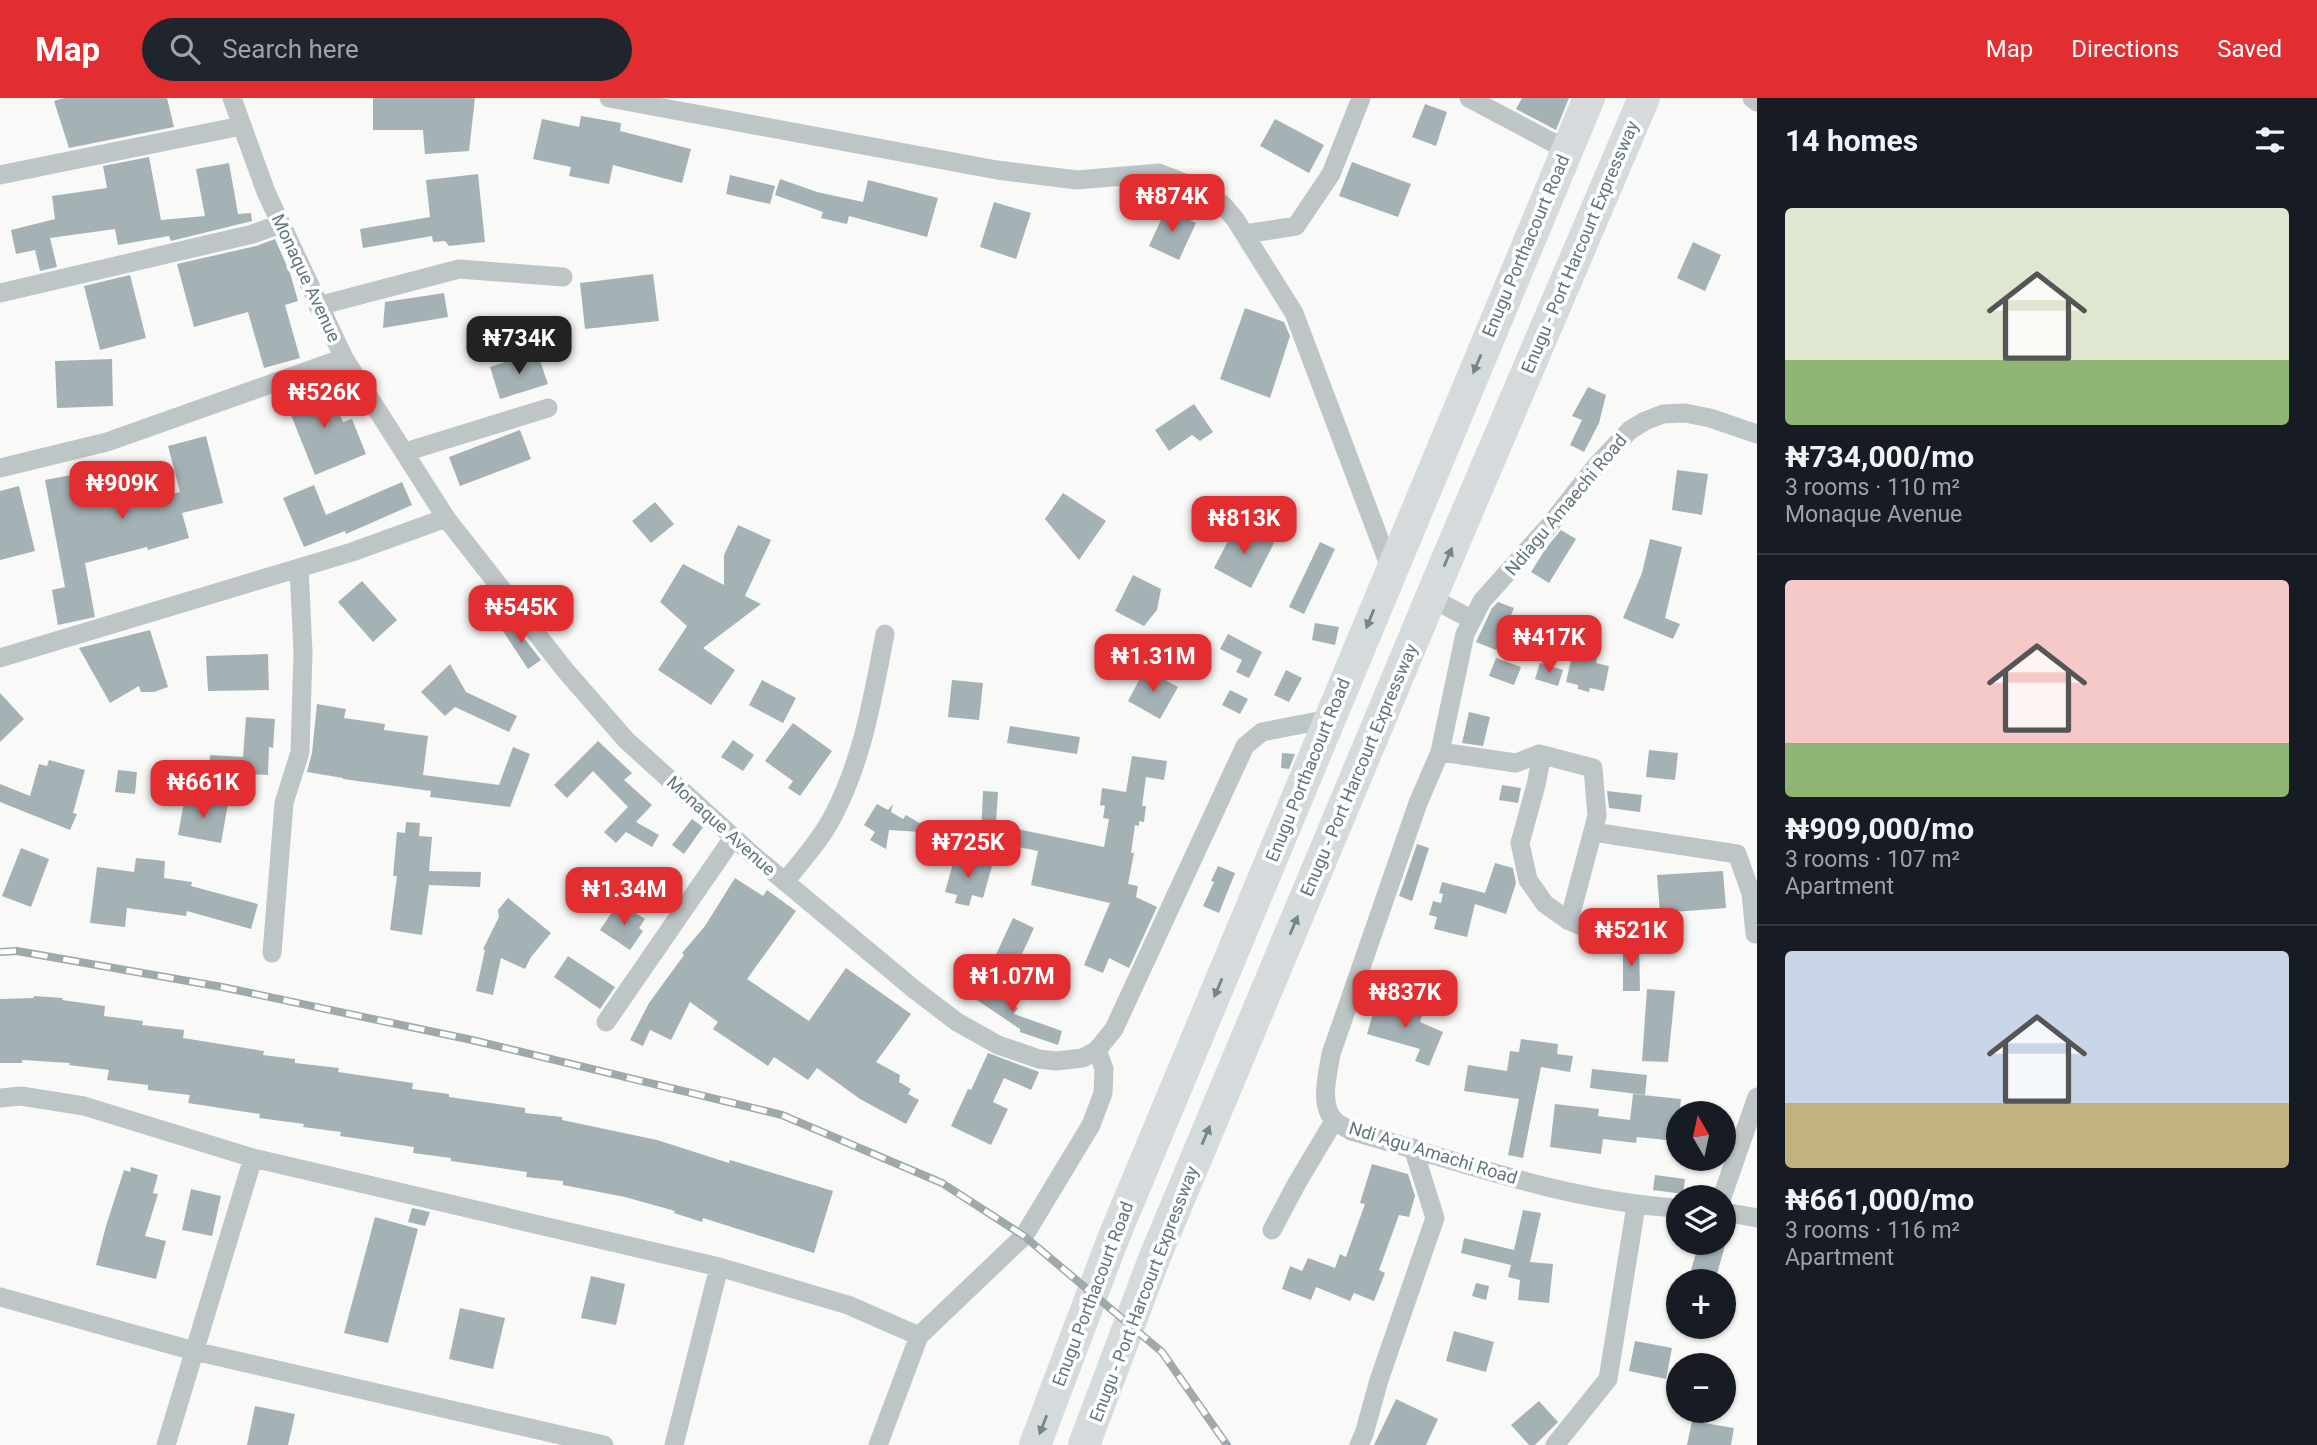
<!DOCTYPE html>
<meta charset="utf-8">
<style>
:root{--surface:#171b24;--page:#20242c;--text:#f1f3f6;--muted:#9ea1a6;--line:#363941;--accent:#e22e31}
body{margin:0;font-family:Roboto,sans-serif;background:var(--page);color:var(--text);height:100vh;display:flex;flex-direction:column;font-size:26px;white-space:nowrap}
*{box-sizing:border-box;margin:0}
p{font-size:23px;color:var(--muted)}
.icon{flex:none;width:38px;height:38px;fill:none;stroke:currentColor;stroke-width:2;stroke-linecap:round;stroke-linejoin:round}
.map{position:relative;flex:1;overflow:hidden}
.side{display:flex;flex-direction:column;background:var(--surface);width:560px}
.side>*{flex:none}
.needle{width:46px;rotate:351deg}
.fabs{position:absolute;left:1666px;top:1003px;display:grid;gap:14px}
.fabs a{display:grid;place-items:center;width:70px;height:70px;border-radius:50%;background:var(--surface);box-shadow:0 2px 5px #0004;font-size:35px}
.price{position:absolute;translate:-50% -60px;padding:0 16px;border-radius:14px;background:var(--accent);color:#fff;font-size:23px;line-height:46px;filter:drop-shadow(0 2px 4px #0008)}
.price::after{content:'';position:absolute;left:50%;top:42px;width:21px;height:16px;margin-left:-10px;background:inherit;clip-path:polygon(0 0,100% 0,50% 100%)}
.price.on{background:#222;color:#fff}
ul{padding:0;list-style:none}
li{display:grid;align-content:center;gap:14px;height:371px;padding:0 28px}
li+li{border-top:2px solid var(--line)}
li span{display:grid;place-items:center;height:217px;border-radius:7px;color:#555}
li>.icon{margin-inline-start:auto}
span .icon{width:126px;height:126px;fill:#fffc;stroke-width:1}
li b{font-size:30px}
h2{display:flex;justify-content:space-between;align-items:center;height:84px;padding:0 28px;font-size:30px}
header{display:flex;align-items:center;gap:42px;box-sizing:border-box;height:98px;padding:0 35px;background:var(--accent);color:#fff}
header strong{font-size:33px}
nav{display:flex;gap:38px;margin-inline-start:auto;font-size:24px}
.search{width:490px;height:63px;background:var(--page);display:flex;align-items:center;gap:18px;box-sizing:border-box;padding:0 24px;border-radius:38px;color:var(--muted);font-size:26px}
main{display:flex;flex:1;min-height:0}
.map>svg:first-child{display:block}
.building{fill:#a5b2b5}
.lines{fill:none;stroke-linecap:round;stroke-linejoin:round}
.minor{stroke:#bec5c7;stroke-width:19}
.trunk{stroke:#d5dbdd;stroke-width:32}
.rail-casing{stroke:#9ea9ac;stroke-width:8}
.rail{stroke:#fff;stroke-width:5;stroke-dasharray:16;stroke-linecap:butt}
.oneway{fill:#72868b}
.labels{text-anchor:middle;stroke-width:7;stroke-linejoin:round;paint-order:stroke}
.street-label{font-size:18px;fill:#60777c;stroke:#fff}
</style>
<header>
<strong>Map</strong>
<div class="search"><svg class="icon" aria-label="search" viewBox="0 0 24 24"><circle cx="10" cy="10" r="6"/><path d="M15 15l6 6"/></svg>Search here</div>
<nav><a>Map</a><a>Directions</a><a>Saved</a></nav>
</header>
<main>
<div class="map">
<svg width="1757" height="1347" viewBox="0 0 1757 1347">
<rect width="100%" height="100%" fill="#f9f9f7"/>
<path class="building" d="M64,0H167L174,29L69,50L54,3Z
M373,0H475L469,53L425,56L423,32H373Z
M1522,0H1569L1556,32L1516,11Z
M1425,6L1447,14L1436,48L1412,39Z
M581,18L621,25L620,33L691,51L682,85L613,67L609,86L569,78L571,69L533,61L542,21L579,29Z
M1275,21L1324,47L1309,75L1260,48Z
M149,59L161,122L205,118L196,71L229,65L238,116L251,115L252,123L171,143L169,138L118,147L115,131L50,140L57,169L40,173L35,152L16,156L11,132L55,121L52,98L107,90L103,68Z
M1352,64L1411,86L1398,119L1339,98Z
M478,76L485,144L449,148L445,143L433,144L432,138L363,150L360,131L430,119L426,82Z
M730,77L775,88L770,106L726,96Z
M780,81L817,94L863,104L868,82L938,100L927,139L849,118L847,126L821,120L823,114L775,97Z
M994,104L1031,115L1016,161L980,149Z
M1166,111L1196,125L1179,162L1149,148Z
M275,141L290,175L298,203L285,207L300,260L264,270L248,214L194,229L177,166L256,148Z
M1693,144L1721,157L1705,193L1677,180Z
M653,176L659,223L585,231L580,185Z
M130,177L146,240L100,252L84,188Z
M444,195L448,219L383,230L385,204Z
M1245,210L1284,224L1290,238L1270,300L1220,281Z
M537,254L548,286L500,301L490,269Z
M112,261L113,308L57,310L55,263Z
M326,285L343,324L352,321L366,356L315,377L285,302Z
M1588,289L1606,297L1599,325L1584,354L1570,347L1582,322L1572,318Z
M1194,306L1213,334L1200,343L1192,337L1169,353L1155,332Z
M520,332L531,361L460,388L449,359Z
M206,338L223,405L182,415L189,440L148,452L147,449L85,465L95,519L58,527L52,492L65,489L45,382L82,375L83,387L118,378L124,405L180,394L168,348Z
M1677,372L1708,376L1702,417L1672,412Z
M402,384L412,407L346,436L345,433L304,449L283,400L314,387L326,417Z
M19,388L35,453L0,462V393Z
M1063,395L1106,423L1079,462L1045,421Z
M655,404L674,426L651,445L632,423Z
M1237,426L1274,445L1251,490L1214,470Z
M738,427L771,442L745,498L761,506L703,550L735,572L711,607L658,572L687,528L660,504L683,466L724,487V457Z
M1561,432L1576,441L1549,485L1531,474L1546,450Z
M1650,441L1682,449L1665,520L1680,526L1673,541L1623,520L1642,475Z
M1320,444L1335,451L1304,516L1289,509Z
M1133,477L1161,491L1157,512L1144,528L1115,513Z
M362,483L397,522L373,544L338,504Z
M1498,504L1514,510L1496,552L1476,544L1492,510Z
M511,523L541,562L528,571L501,530Z
M1315,525L1339,529L1335,547L1312,542Z
M150,532L168,589L154,594H141L139,588L110,605L79,550Z
M1228,536L1262,554L1249,580L1236,574L1242,562L1220,551Z
M1586,551L1599,553L1596,565L1609,568L1604,593L1590,590L1589,594L1578,591V587L1566,584L1573,553L1585,556Z
M268,556L269,592L208,593L206,558Z
M1496,560L1521,569L1514,587L1489,578Z
M1540,565L1563,572L1558,588L1535,581Z
M450,566L466,594L517,618L509,634L455,609L445,618L421,594Z
M1145,571L1178,589L1160,621L1128,603Z
M1286,572L1302,580L1289,604L1274,597Z
M762,582L796,600L783,625L749,607Z
M952,582L983,585L979,622L948,619Z
M1230,592L1248,601L1240,616L1222,607Z
M0,595L24,621L0,644Z
M317,606L346,611L344,620L385,626L384,632L428,638L423,677L499,687L513,649L530,656L510,709L430,699L431,693L343,681V680L307,674L312,655Z
M1469,614L1490,619L1483,648L1462,645Z
M246,619L275,621L273,650L269,649L268,677L209,674L210,657L243,659Z
M793,625L832,653L800,698L788,690L793,683L765,663Z
M1010,628L1080,639L1077,656L1007,645Z
M733,642L754,657L743,673L721,659Z
M598,643L632,675L624,682L652,707L636,724L659,737L652,749L626,734L616,745L604,734L628,709L593,673L567,700L554,687Z
M1649,652L1678,655L1675,682L1646,679Z
M1282,655L1295,656L1289,671L1281,670Z
M1132,658L1167,663L1164,682L1146,679L1142,708H1146L1144,724L1139,723V728L1135,727L1131,755H1134L1128,786L1138,788L1136,799L1157,809L1129,870L1109,860L1103,875L1084,867L1110,805L1031,787L1038,753L1004,746L1008,729L1104,749L1109,721L1103,720L1105,708L1100,707L1102,690L1126,694Z
M49,662L85,672L73,715L77,716L70,732L0,704V686L30,698L39,666L47,668Z
M118,672L137,674L135,696L115,694Z
M1502,687L1521,690L1518,705L1499,702Z
M983,693L998,694L995,739L981,738Z
M1607,693L1642,697L1640,714L1609,710Z
M185,699L228,706L221,745L178,737Z
M877,706L888,712L893,706L891,714L903,721L906,717L936,735L889,732L886,751L870,742L875,734L864,727Z
M692,721L703,729L684,756L672,747Z
M406,724L420,725L419,738L432,739L429,773L481,774L480,789L429,787L422,837L390,832L397,778H393L397,734L405,735Z
M1417,746L1429,750L1412,803L1399,798Z
M21,750L49,761L31,809L2,798Z
M955,758L992,768L983,800L972,797L969,808L955,805L957,797L945,794Z
M136,760L165,763L164,780L192,784L191,788L258,806L251,831L187,813L186,818L127,810L125,829L90,825L97,769L134,774Z
M1495,765L1513,770L1516,785L1506,816L1475,806L1467,839L1434,831L1437,819L1429,817L1433,803L1441,805L1443,796L1439,795L1442,784L1485,795Z
M1218,768L1235,775L1219,815L1203,808L1214,784L1211,783Z
M1723,773L1726,810L1660,815L1657,777Z
M735,780L763,798L767,792L796,813L747,881L809,923L846,870L911,916L876,964L900,977L899,984L911,991L908,996L919,1002L906,1026L860,1001L817,970L808,982L774,959L768,968L713,931L718,924L690,904L671,942L650,932L643,948L630,942L649,905L684,857L682,855L705,828Z
M508,800L551,835L531,859L525,871L501,860L493,897L476,893L485,852L483,851L499,819L498,812Z
M616,808L626,814L628,810L645,821L639,830L643,833L630,852L600,832Z
M1013,820L1034,830L1014,873L993,863Z
M1629,846H1639L1640,893H1623V853Z
M568,858L615,889L600,911L554,879Z
M974,881L1018,910L1014,916L1062,933L1058,947L1020,934V931L965,894Z
M1647,891L1675,893L1668,964L1642,963Z
M34,898L63,900L62,902L105,908L104,918L143,923L142,927L184,932L183,940L264,953L263,957L295,961V965L339,970L338,974L413,985L412,991L449,996V999L525,1010V1015L562,1019V1022L657,1042L729,1065L730,1062L833,1093L814,1155L703,1120L702,1124L674,1115L675,1113L625,1099L563,1087V1083L526,1079L527,1074L451,1063V1060L413,1055L414,1049L340,1038L341,1034L303,1029L304,1026L259,1020L260,1016L188,1005L190,997L148,992V987L107,982L109,972L69,967L70,965L22,962V965H0V901L34,900Z
M1377,902L1423,915L1420,924L1443,934L1429,968L1415,963L1420,951L1367,936Z
M1521,941L1558,946L1557,956L1573,958L1570,974L1541,969L1523,1060L1508,1057L1519,1001L1464,993L1468,967L1507,973L1510,953L1519,954Z
M988,955L1039,974L1031,992L1004,980L993,1004L1008,1011L991,1047L951,1028L968,991L971,992Z
M1592,971L1647,977L1645,997L1590,990Z
M1633,996L1681,1001L1676,1043L1637,1039L1636,1045L1603,1041L1601,1056L1550,1049L1555,1006L1599,1011L1598,1018L1630,1022Z
M1372,1066L1408,1076L1415,1098L1409,1119L1399,1117L1379,1172L1385,1175L1374,1203L1354,1195L1350,1203L1316,1189L1311,1202L1282,1191L1290,1168L1302,1173L1308,1160L1335,1170L1340,1156L1346,1159L1365,1106L1360,1105Z
M131,1069L158,1077L153,1095L158,1096L145,1138L166,1143L156,1181L96,1167L106,1128L124,1072L130,1074Z
M1655,1077L1685,1081L1683,1096L1653,1092Z
M191,1091L221,1098L212,1138L182,1132Z
M412,1110L430,1114L425,1128L408,1124Z
M1523,1112L1541,1115L1530,1164L1553,1166L1549,1205L1518,1202L1520,1182L1508,1179L1511,1167L1461,1155L1464,1140L1514,1152Z
M375,1119L418,1131L388,1245L344,1235Z
M1699,1144H1726L1715,1183H1688Z
M591,1178L625,1186L616,1227L581,1220Z
M1476,1185L1489,1188L1486,1202L1472,1198Z
M460,1210L505,1220L493,1271L449,1261Z
M1454,1233L1494,1244L1486,1274L1446,1263Z
M1635,1243L1672,1250L1666,1281L1629,1273Z
M1396,1301L1438,1321L1426,1347H1374Z
M1539,1303L1558,1324L1535,1347H1529L1511,1327Z
M255,1308L295,1316L288,1347H247Z
M1692,1323L1734,1330L1731,1347H1687Z"/>
<g class="lines">
<path class="minor" d="M232,0L266,94L344,260L446,420L565,572L626,642L753,757L915,892L957,924L998,947L1039,961L1056,963L1083,960L1097,952L1114,931L1245,648L1262,634L1329,621
M609,0L997,72L1077,82L1159,75L1203,92L1223,107L1235,121L1294,215L1391,472
M1469,0L1567,52
M1752,0L1757,4
M0,77L241,28
M1245,136L1296,128L1331,76L1361,0
M0,195L253,136L280,126
M318,208L459,171L563,179
M405,354L548,310
M0,370L107,344L344,260
M1431,500L1471,521
M0,560L352,454L446,420
M1440,654L1516,665L1539,656L1541,661L1536,687L1520,745L1528,782L1545,806L1569,823L1617,842
M1539,656L1593,670L1597,718L1569,823
M1593,734L1737,756L1751,795L1755,836
M785,784C801,763 821,742 833,718C863,661 873,598 885,536
M272,855L284,705L300,654L303,554L299,470
M606,924L733,740
M0,1000L21,998L84,1008L253,1060L719,1169L848,1207L919,1238L1024,1138L1091,1027L1103,995L1104,971L1097,952
M1722,1099L1757,999
M1678,1110C1566,1103 1459,1063 1351,1033C1347,1030 1340,1027 1336,1024C1318,1009 1328,975 1331,956L1418,705L1440,654L1465,536L1482,503L1549,428L1596,368L1630,332L1645,323L1663,316L1685,315L1710,320L1757,336
M1724,1114L1757,1120
M1272,1132L1297,1085L1334,1023
M0,1199L194,1253L604,1347
M166,1347L253,1060
M674,1347L719,1169
M878,1347L919,1238
M1359,1347L1364,1336L1379,1282L1435,1120L1413,1050
M1555,1347L1608,1281L1636,1108"/>
<path class="trunk" d="M1035,1347L1113,1141L1589,0
M1084,1347L1154,1161L1453,447L1644,0"/>
<g class="rail-casing">
<path id="rail" d="M0,854L17,853L222,889L472,942L782,1017L942,1085L1024,1138L1162,1254L1227,1347"/>
</g>
<use href="#rail" class="rail"/>
</g>
<defs><path id="oneway-solid" d="M-6-.8H1V-3.2L6.5 0L1 3.2V.8H-6Z" transform="scale(1.75)"/></defs>
<g class="oneway">
<use href="#oneway-solid" transform="translate(1477 266) rotate(113)"/>
<use href="#oneway-solid" transform="translate(1448 459) rotate(-67)"/>
<use href="#oneway-solid" transform="translate(1370 521) rotate(112)"/>
<use href="#oneway-solid" transform="translate(1294 827) rotate(-67)"/>
<use href="#oneway-solid" transform="translate(1218 890) rotate(113)"/>
<use href="#oneway-solid" transform="translate(1206 1037) rotate(-67)"/>
<use href="#oneway-solid" transform="translate(1043 1327) rotate(111)"/>
</g>
<g class="labels">
<g class="street-label">
<text transform="translate(1526 148) rotate(-67)" y="6">Enugu Porthacourt Road</text>
<text transform="translate(1580 149) rotate(-67)" y="6">Enugu - Port Harcourt Expressway</text>
<text transform="translate(306 180) rotate(65)" y="6">Monaque Avenue</text>
<text transform="translate(1566 407) rotate(-50)" y="6">Ndiagu Amaechi Road</text>
<text transform="translate(1308 672) rotate(-68)" y="6">Enugu Porthacourt Road</text>
<text transform="translate(1359 672) rotate(-67)" y="6">Enugu - Port Harcourt Expressway</text>
<text transform="translate(721 728) rotate(42)" y="6">Monaque Avenue</text>
<text transform="translate(1433 1055) rotate(17)" y="6">Ndi Agu Amachi Road</text>
<text transform="translate(1093 1196) rotate(-69)" y="6">Enugu Porthacourt Road</text>
<text transform="translate(1144 1196) rotate(-69)" y="6">Enugu - Port Harcourt Expressway</text>
</g>
</g>
</svg>
<div class="fabs">
<a><svg class="needle" viewBox="-14 -14 28 28"><path d="M0-13l5 13h-10z" fill="#e53935"/><path d="M0 13l5-13h-10z" fill="#9ea1a6"/></svg></a>
<a><svg class="icon" aria-label="layers" viewBox="0 0 24 24"><path d="M12 4l9 5-9 5-9-5zM3 14l9 5 9-5"/></svg></a>
<a>+</a>
<a>−</a>
</div>
<b class="price" style="left:1172px;top:136px">₦874K</b>
<b class="price on" style="left:519px;top:278px">₦734K</b>
<b class="price" style="left:324px;top:332px">₦526K</b>
<b class="price" style="left:122px;top:423px">₦909K</b>
<b class="price" style="left:1244px;top:458px">₦813K</b>
<b class="price" style="left:521px;top:547px">₦545K</b>
<b class="price" style="left:1549px;top:577px">₦417K</b>
<b class="price" style="left:1153px;top:596px">₦1.31M</b>
<b class="price" style="left:203px;top:722px">₦661K</b>
<b class="price" style="left:968px;top:782px">₦725K</b>
<b class="price" style="left:624px;top:829px">₦1.34M</b>
<b class="price" style="left:1631px;top:870px">₦521K</b>
<b class="price" style="left:1012px;top:916px">₦1.07M</b>
<b class="price" style="left:1405px;top:932px">₦837K</b>
</div>
<section class="side">
<h2>14 homes<svg class="icon" aria-label="filters" viewBox="0 0 24 24"><path d="M4 7h16M4 17h16"/><circle cx="9" cy="7" r="2"/><circle cx="15" cy="17" r="2"/></svg></h2>
<ul>
<li><span style="background:linear-gradient(#dfe7d0 70%,#8fb573 0)"><svg class="icon" aria-label="home" viewBox="0 0 24 24"><path d="M3 11l9-7 9 7M6 9v11h12V9"/></svg></span><div><b>₦734,000/mo</b><p>3 rooms · 110 m²</p><p>Monaque Avenue</p></div></li>
<li><span style="background:linear-gradient(#f6c9c9 75%,#8fb573 0)"><svg class="icon" aria-label="home" viewBox="0 0 24 24"><path d="M3 11l9-7 9 7M6 9v11h12V9"/></svg></span><div><b>₦909,000/mo</b><p>3 rooms · 107 m²</p><p>Apartment</p></div></li>
<li><span style="background:linear-gradient(#c9d6e8 70%,#c2b280 0)"><svg class="icon" aria-label="home" viewBox="0 0 24 24"><path d="M3 11l9-7 9 7M6 9v11h12V9"/></svg></span><div><b>₦661,000/mo</b><p>3 rooms · 116 m²</p><p>Apartment</p></div></li>
</ul>
</section>
</main>
